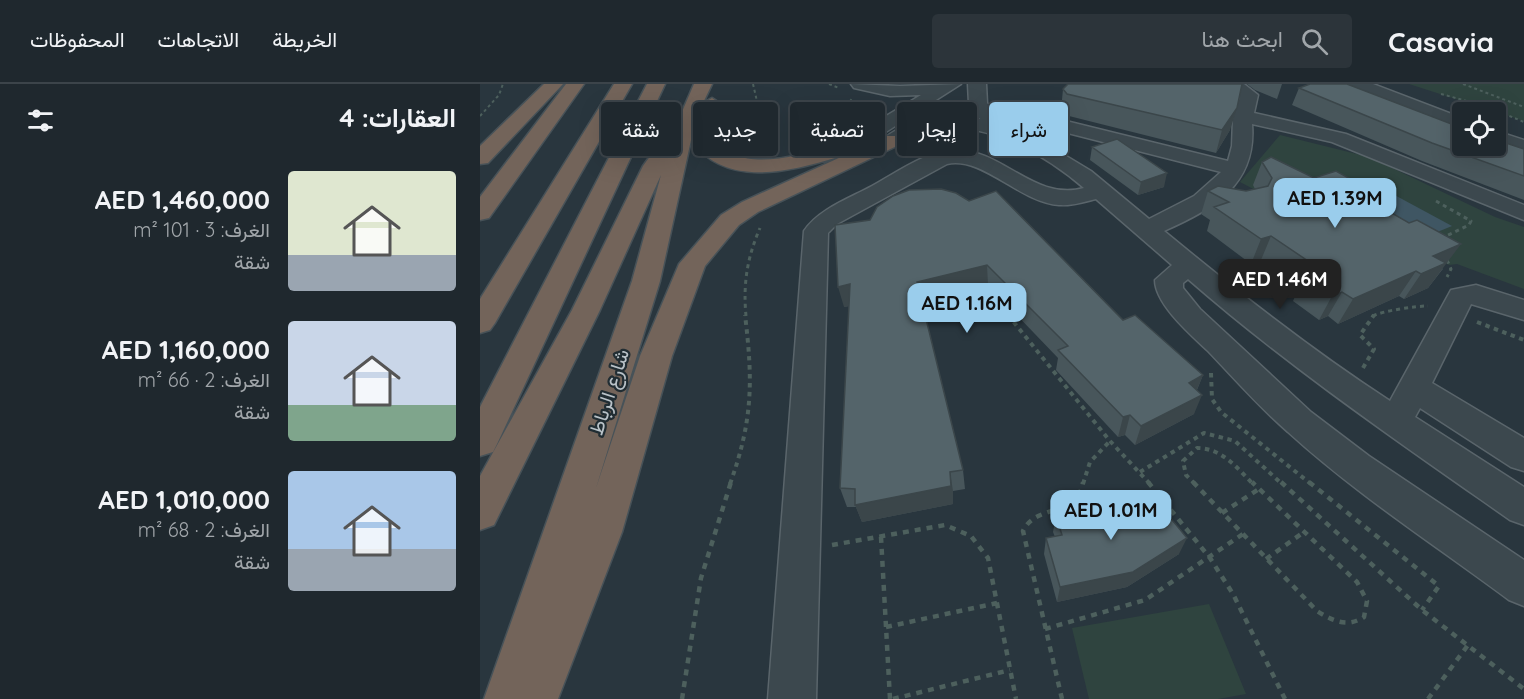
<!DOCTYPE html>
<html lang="ar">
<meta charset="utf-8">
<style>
:root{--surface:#1f282e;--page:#2c343a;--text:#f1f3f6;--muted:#a1a6aa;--line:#3c444a;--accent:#9acdec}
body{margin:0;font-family:Quicksand,Vazirmatn,sans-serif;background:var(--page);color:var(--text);direction:rtl;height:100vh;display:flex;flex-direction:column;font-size:22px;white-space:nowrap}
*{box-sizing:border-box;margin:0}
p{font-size:20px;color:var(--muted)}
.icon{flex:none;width:33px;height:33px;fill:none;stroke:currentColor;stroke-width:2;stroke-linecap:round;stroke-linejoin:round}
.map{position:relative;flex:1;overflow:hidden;direction:ltr}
.side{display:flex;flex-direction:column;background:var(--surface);width:480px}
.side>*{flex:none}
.guide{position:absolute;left:18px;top:18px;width:570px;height:54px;direction:rtl;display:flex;gap:12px}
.buttons{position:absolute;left:972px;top:18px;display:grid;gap:12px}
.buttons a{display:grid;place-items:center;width:54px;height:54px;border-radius:6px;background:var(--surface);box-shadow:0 6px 24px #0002,0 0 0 2px var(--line);font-size:30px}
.price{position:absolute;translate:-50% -51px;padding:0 14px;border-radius:12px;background:var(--accent);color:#111;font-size:20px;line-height:39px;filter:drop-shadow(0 2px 3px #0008)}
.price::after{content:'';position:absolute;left:50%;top:36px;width:18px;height:14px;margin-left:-9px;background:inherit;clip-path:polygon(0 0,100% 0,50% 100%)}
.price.selected{background:#222;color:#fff}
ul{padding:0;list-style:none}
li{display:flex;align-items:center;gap:18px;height:150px;padding:0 24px}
li span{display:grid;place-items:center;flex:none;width:168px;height:120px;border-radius:6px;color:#555}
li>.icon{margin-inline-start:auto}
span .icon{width:72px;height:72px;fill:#fffc;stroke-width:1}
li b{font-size:26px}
h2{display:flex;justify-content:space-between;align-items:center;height:72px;padding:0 24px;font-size:26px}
.chip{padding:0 21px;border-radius:6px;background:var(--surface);box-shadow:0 6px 24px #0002,0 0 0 2px var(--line);font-size:21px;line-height:54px}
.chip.selected{background:var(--accent);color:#111}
header{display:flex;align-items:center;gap:36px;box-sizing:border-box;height:84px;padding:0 30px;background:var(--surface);border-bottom:2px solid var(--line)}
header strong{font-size:28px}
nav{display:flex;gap:33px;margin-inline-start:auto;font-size:21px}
.search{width:420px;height:54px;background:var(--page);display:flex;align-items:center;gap:15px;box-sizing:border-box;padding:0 21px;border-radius:6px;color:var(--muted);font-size:22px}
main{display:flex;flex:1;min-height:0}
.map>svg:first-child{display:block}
.green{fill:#2f443f}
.water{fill:#3f5663}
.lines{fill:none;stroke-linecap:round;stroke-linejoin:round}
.minor-casing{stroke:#5a656b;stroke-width:3}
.highway-casing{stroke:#475258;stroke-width:3}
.path-far3{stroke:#4d605d;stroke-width:2;stroke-dasharray:3 3;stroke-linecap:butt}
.path-far2{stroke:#4d605d;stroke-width:3;stroke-dasharray:4 4;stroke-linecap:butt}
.path-far1{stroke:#4d605d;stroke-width:4;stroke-dasharray:4.5 4.5;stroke-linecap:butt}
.path{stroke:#4d605d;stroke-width:4.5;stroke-dasharray:6 6;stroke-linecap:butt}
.minor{fill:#3c484e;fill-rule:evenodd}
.highway{fill:#73645a;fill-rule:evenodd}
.wall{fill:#48565b}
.shaded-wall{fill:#3b464a}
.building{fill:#54646a;stroke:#3b464a;stroke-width:1.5}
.labels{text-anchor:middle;stroke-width:4.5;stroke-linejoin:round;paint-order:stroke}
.street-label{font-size:20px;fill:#b9c2c8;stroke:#212d33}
</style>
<header>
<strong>Casavia</strong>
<div class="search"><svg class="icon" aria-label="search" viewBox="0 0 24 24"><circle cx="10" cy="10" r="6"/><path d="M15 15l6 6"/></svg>ابحث هنا</div>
<nav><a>الخريطة</a><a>الاتجاهات</a><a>المحفوظات</a></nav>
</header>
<main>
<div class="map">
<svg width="1044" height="615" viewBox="0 0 1044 615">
<rect width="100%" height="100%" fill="#29363e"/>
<path class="green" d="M929,0H1044V37Z
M800,51L889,73L1015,133L1044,143V205L977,180L969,181L846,106L806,122L760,98Z
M729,520L766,610L738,615H609L592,544Z"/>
<path class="water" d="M909,108L972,142L950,151L887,115Z"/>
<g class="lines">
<g class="minor-casing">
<path id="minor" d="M371,0L420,2L481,0L387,60H373L370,56L373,52L441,11L410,12L374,4Z
M488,0H506L507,19L515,29L611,87L669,135L714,112L741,88L576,46L564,37L567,28H581L584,34L590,38L748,77L752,62L753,35L760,13L753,8L736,4L733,0H764L778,11L774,29L866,50L1044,121V136L852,58L772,40C777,101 733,125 684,147C757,207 830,265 910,317L971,206L996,201L1044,216V236L991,220L952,299L1044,354V387L1031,383L940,324L935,333L1044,403V441L1030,436C920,359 810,284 708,195L703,199V204L720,225L831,328L889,372L1044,476V522L1029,516C955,461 876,410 808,348C779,323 754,294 728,267C711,251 675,220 675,196L692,181L616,115C604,118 592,122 579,121C539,118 503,72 467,80L357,140L348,149L336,615H288L324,147C339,125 368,115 392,102C416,89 447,66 475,66C523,65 554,118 604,104C569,74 514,40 467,45C448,48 432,58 414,62L407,60L404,56C417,37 478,31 500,35L489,20Z
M868,0H893L982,34V47L871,4Z
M1016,47L1044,56V69L1016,60Z"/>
</g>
<g class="highway-casing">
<path id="highway" d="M64,0H83L8,79L0,80V62Z
M86,0H104L9,134L0,136V113Z
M134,0H152L15,239L10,246L0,249V215Z
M167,0H185L18,358L13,368L0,372V323Z
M214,0H232L223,19L232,14L241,20L230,54C261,89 309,73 348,64L355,66L359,70L355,74C307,88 245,104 211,56L180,197L116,404L160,272L199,180L241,131L262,118L407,52H421L424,56L421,60L278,128L259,141L225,182L192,272L142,448L78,615H4L152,197L181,91L120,226L14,441L0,446V392L92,226L163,82L184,53L192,51Z"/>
</g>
<path class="path-far3" d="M273,0L282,39L276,62
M349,0L359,4
M983,0L1044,23
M961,10L1005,22L1044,38
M0,32L19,11L23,0
M348,50L366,31L371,15
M890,102L908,96"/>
<path class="path-far2" d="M881,105L895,100
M956,117L991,137L989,141L962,154
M967,176L971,185L967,193
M512,211L529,232
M266,232C263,200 267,174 280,144
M893,232C902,227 935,222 948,222"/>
<path class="path-far1" d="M528,231L630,357L670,400
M997,238L1044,256
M883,284L894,265L880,251L894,231
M731,289L732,315L741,328L831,400
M660,388L724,349L755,357L802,400
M250,400C273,336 273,297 265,231
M603,400L610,378L630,357
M715,400L706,391L703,377L717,364C742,364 757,384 773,400"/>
<path class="path" d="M668,398L730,474L753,510L805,615
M713,398L837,527C853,537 867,544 884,533L887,517L877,498L772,398
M801,398L942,526L1044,605
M829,398L959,502L942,526
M742,429L779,405
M401,453L410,615
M352,461L465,441L491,452L508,474L536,615
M786,475L824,448
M406,543L517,519
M565,545L665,516L763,450
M202,615L221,494L251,398
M413,615L530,586
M582,615L543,447C556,419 598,434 603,398
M948,615L988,561"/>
<use href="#minor" class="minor"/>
<use href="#highway" class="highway"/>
</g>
<path class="wall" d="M767,0H802L797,15L775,6Z
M819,4L1019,57L1044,65V116L942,77L812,21Z
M583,5L750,46L736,69L585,31L581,26Z
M612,63L684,103L658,111L610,76Z
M782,78L834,94L894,108L889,116L963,185L962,186L948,204L924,215L919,212L858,240L848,232L839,236L813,217L816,210L814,208L817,202L781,176L771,180L727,147L730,136L721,130L728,107H766L775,105L773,101Z
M397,123L643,236L723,291L717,306L714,330L655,361L645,351L638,353L576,286L578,274L508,201L442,218L483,386L485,405L473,407V420L382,438L376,423H367L360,404L369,222L364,223L390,136Z
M651,429L699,470L647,503L577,518L564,470L566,454L575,453L573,448L576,432Z"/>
<path class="shaded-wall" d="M757,24L750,46L736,69L742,46Z
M687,89L684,103L658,111L661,98Z
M894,108L881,132L882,112Z
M791,152L781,176L771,180L781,155Z
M981,160L948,204L924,215L953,172Z
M507,181L508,201L440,219L437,198Z
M936,187L919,212L858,240L873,215Z
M370,200L375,221L364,223L358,203Z
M862,208L848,232L839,236L852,212Z
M723,291L715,310L709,299Z
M722,311L714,330L655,361L661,342Z
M650,331L645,351L638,353L643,333Z
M470,388L473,407V420L382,438L375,421Z
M707,454L699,470L647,503L577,518L580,503Z"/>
<path class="building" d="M588,0H762L757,24L742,46L587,10L583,5Z
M830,0H867L982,44V62H1016V50L1022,52L1017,56L1044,65V92L952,59L819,4Z
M637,55L687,89L661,98L612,63Z
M791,73L834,94L856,87L894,108L882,112L929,139L937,136L981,160L953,172L966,179L941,190L936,187L873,215L862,208L852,212L825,192L833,189L826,184L834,181L791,152L781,155L734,123L749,118L728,107L738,102L766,107L788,102L792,94L782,78Z
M461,105L476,109L489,117L516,107L643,236L655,231L723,291L709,299L722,311L661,342L650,331L643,333L578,266L588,262L507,181L437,198L483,386L470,388L471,402L375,421V405L360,404L370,200L358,203L355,141L390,136L397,123L413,112L429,106Z
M634,412L651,429L674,414L707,454L653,488L580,503L566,454L582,451L576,432L620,422Z"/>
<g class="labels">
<g class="street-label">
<text transform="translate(129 308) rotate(-72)" y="7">شارع الرباط</text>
</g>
</g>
</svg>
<div class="buttons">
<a><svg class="icon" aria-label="locate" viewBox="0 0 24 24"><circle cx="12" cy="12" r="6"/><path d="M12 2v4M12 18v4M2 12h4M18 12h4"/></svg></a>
</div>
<b class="price" style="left:855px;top:145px">AED 1.39M</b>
<b class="price selected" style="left:800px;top:226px">AED 1.46M</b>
<b class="price" style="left:487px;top:250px">AED 1.16M</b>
<b class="price" style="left:631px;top:457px">AED 1.01M</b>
<div class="guide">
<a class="chip selected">شراء</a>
<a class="chip">إيجار</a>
<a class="chip">تصفية</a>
<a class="chip">جديد</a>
<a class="chip">شقة</a>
</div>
</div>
<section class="side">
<h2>العقارات: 4<svg class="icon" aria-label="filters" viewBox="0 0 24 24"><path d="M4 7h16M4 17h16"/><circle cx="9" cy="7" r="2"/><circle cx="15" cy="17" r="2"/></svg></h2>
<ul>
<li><span style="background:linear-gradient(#dfe7d0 70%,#9aa5b1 0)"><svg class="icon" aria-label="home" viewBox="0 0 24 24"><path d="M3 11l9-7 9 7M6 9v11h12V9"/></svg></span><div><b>AED 1,460,000</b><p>الغرف: 3 · 101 m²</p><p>شقة</p></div></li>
<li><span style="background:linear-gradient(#c9d6e8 70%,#7fa58c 0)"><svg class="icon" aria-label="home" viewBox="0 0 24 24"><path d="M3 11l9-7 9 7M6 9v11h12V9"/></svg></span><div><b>AED 1,160,000</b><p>الغرف: 2 · 66 m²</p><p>شقة</p></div></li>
<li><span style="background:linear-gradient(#a9c7e8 65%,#9aa5b1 0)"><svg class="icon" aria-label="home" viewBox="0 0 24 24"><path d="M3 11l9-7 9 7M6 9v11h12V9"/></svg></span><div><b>AED 1,010,000</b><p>الغرف: 2 · 68 m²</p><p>شقة</p></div></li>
</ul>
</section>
</main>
